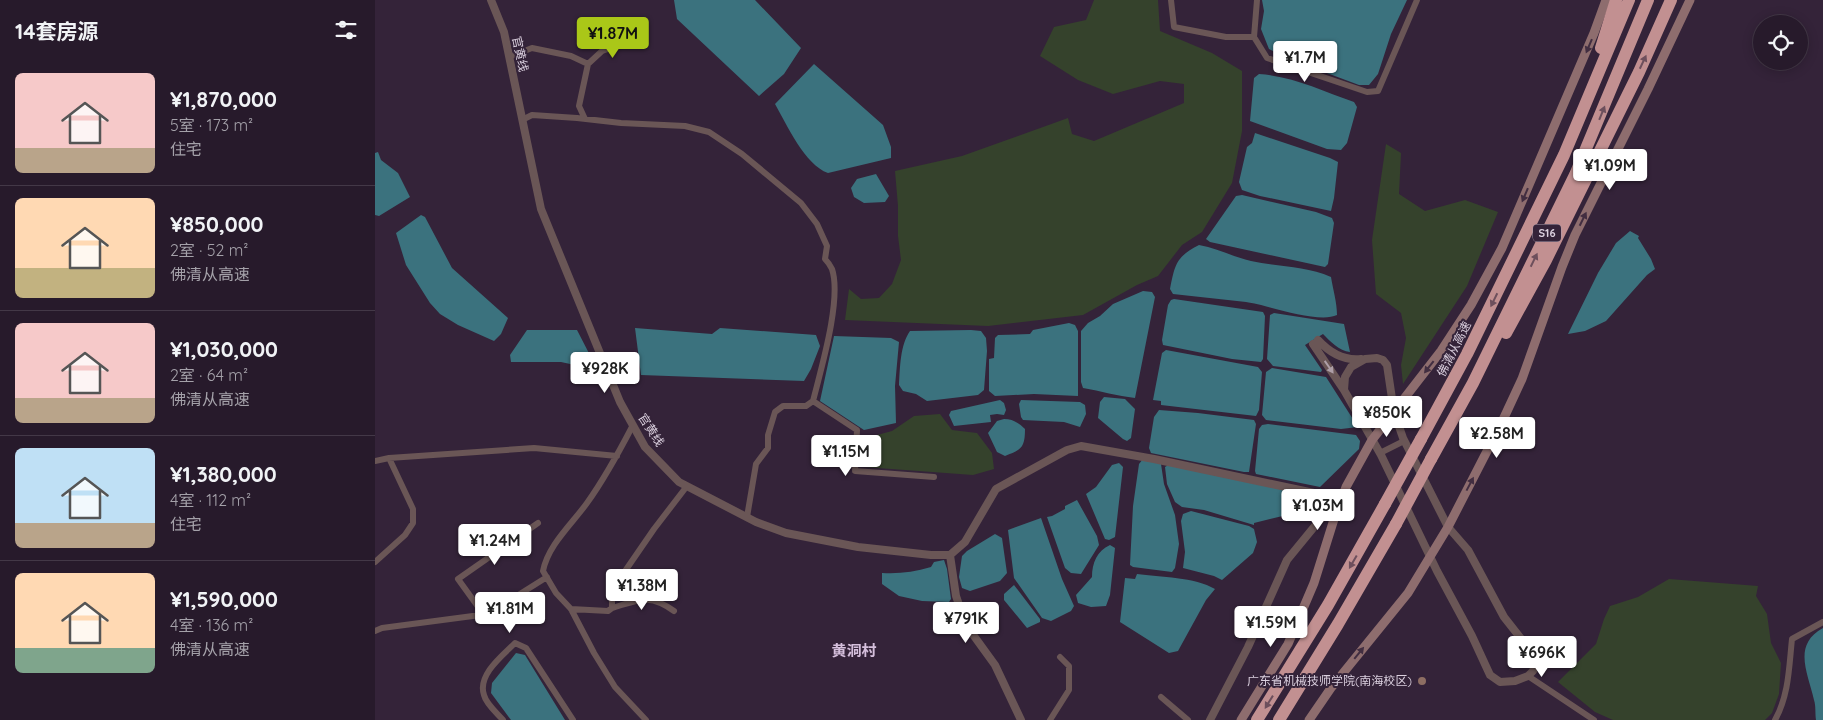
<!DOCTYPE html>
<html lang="zh">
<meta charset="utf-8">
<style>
:root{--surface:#271a2b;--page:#2f2333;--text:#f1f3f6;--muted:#a4a1a9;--line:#433847;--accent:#aac718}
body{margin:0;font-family:Quicksand,"Noto Sans SC",sans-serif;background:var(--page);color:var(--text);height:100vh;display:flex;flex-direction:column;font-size:19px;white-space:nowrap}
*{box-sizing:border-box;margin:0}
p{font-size:16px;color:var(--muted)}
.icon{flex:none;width:28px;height:28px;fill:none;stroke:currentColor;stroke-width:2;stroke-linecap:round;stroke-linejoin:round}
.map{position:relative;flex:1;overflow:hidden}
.drawer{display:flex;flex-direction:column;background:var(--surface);width:375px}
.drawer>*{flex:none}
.controls{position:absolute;left:1378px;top:15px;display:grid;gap:10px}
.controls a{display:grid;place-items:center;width:55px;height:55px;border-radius:50%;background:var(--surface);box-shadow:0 2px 12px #0003,0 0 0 1px var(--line);font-size:25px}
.price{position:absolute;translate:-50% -42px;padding:0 11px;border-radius:5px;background:#fff;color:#222;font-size:16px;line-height:32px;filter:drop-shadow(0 1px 2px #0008)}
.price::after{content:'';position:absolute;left:50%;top:30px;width:15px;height:11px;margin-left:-8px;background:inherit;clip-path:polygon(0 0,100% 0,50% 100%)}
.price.active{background:var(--accent);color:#111}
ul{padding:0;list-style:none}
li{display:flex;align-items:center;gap:15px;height:125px;padding:0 15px}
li+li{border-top:1px solid var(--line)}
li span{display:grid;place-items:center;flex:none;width:140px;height:100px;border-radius:8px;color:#555}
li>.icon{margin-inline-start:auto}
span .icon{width:60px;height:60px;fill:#fffc;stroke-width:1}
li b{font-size:21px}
h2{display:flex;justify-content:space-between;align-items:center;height:60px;padding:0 15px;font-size:21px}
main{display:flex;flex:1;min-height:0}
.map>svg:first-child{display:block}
.green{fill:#35422c}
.water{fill:#3b727e}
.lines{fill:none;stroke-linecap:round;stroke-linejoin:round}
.minor{stroke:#6a5656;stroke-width:6}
.tertiary{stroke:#6a5656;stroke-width:8}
.secondary{stroke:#8e6d6e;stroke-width:9}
.motorway{stroke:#c29091;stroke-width:12}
.motorway-bridge{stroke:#c29091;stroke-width:12}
.oneway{fill:#422e41}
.oneway2{fill:#6d4f5c}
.oneway3{fill:#ae9fa8}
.education-dot{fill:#8d6e63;stroke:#342339;stroke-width:2}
.labels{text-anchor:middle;stroke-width:4;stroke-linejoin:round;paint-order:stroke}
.shield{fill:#342339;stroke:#a99cad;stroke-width:1}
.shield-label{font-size:11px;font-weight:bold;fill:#dbd0df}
.street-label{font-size:12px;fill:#dbd0df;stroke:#342339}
.poi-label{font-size:12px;fill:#dbd0df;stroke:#342339;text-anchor:end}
.quarter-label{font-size:15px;font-weight:bold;fill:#d5bfdc;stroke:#342339}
</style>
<main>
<section class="drawer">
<h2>14套房源<svg class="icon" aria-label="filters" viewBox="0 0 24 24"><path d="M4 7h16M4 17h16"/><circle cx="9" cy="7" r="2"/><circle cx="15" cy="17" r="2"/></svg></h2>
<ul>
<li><span style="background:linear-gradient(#f6c9c9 75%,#b9a48a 0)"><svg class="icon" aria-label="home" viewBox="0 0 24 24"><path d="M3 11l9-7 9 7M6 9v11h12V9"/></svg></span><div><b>¥1,870,000</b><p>5室 · 173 m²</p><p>住宅</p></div></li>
<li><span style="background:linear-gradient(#ffd9b3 70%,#c2b280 0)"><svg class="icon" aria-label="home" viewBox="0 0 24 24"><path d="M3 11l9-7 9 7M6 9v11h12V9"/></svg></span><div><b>¥850,000</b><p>2室 · 52 m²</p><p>佛清从高速</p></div></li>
<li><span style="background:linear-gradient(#f6c9c9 75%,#b9a48a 0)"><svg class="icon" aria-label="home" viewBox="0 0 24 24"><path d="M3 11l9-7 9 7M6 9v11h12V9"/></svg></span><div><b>¥1,030,000</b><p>2室 · 64 m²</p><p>佛清从高速</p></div></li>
<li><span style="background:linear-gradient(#bfe0f5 75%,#b9a48a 0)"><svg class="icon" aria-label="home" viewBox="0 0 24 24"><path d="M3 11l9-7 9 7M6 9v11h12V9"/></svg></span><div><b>¥1,380,000</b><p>4室 · 112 m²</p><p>住宅</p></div></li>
<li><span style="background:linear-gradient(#ffd9b3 75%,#7fa58c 0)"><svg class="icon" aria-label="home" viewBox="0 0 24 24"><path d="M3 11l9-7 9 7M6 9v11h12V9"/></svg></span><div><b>¥1,590,000</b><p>4室 · 136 m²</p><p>佛清从高速</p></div></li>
</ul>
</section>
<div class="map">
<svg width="1448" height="720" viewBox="0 0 1448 720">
<rect width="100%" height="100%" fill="#342339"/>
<path class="green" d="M719,0H783L785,31L837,53L867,71V131L857,183L827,232L807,245L783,276L762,285L708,315L613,326L470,320L474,289L486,299L504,298L517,284L526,260L523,236V206L520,171L587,156L693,118L697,134L719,141L809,103V84L785,81L738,94L703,80L665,56L679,27L711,20Z
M1011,144L1026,153L1024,194L1050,211L1090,200L1123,212L1092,286L1028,384L1026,365L1031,338L1026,313L1001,294L997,240Z
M565,414L577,430L602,433L617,453L619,469L598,475L489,467L491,438L517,431L539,416Z
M1294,579L1383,586L1381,596L1392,614L1396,643L1406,663L1404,694L1397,713L1390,720H1238L1220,712L1183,682L1221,644L1229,619L1235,606L1263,597Z"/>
<path class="water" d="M299,0H380L426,48L409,74L384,96L302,19Z
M887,0H1032L1016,34L1003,74L994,85H984L909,57L894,49L886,29L889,11Z
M439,64L508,125L516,147V158L453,173C430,165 412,125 400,104Z
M884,74C917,76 948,91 979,102L982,107L972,143L966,150L952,149L875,121L879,78Z
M880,133L955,158L963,162L959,198L956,211L885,196L867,190L864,182L872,147L877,143Z
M3,152L6,160L23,173L35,197L4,216L0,215V153Z
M501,174L514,196L510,202L489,203L479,197L476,188L482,179Z
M867,195L941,212L957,218L959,223L953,264L950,267L835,242L831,239L861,196Z
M46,215L50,217L77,268L133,318L126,334L119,341L83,325L65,314L55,303L31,265L21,233Z
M1255,231L1264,236L1263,238L1276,259L1280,269L1272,275L1231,321L1210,331L1193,334L1223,273L1241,243Z
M824,245C842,248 858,257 876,261C903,267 931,266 956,277C958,290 962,302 962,315C943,324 893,305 871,302C847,299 822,297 798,294L795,289C800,264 801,257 824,245Z
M768,291L777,292L780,297L760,398C742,396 726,391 708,388L706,382V331L713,323L725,316L738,304Z
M799,299L888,312L890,316L888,359L886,362L857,359L788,345L787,340L793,305L796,300Z
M899,313L969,324L975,352C964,351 955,341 948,334L930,345L947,370L946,372L898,366L892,359L895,315Z
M694,323L700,325L703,331V396L659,394L620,396L614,391V359L619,358L620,338L623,335L655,334L658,330Z
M260,328L337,334L345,328L441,335L445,346L436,369L429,381L266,375Z
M152,330H202L220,365L218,369L186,362H136L135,355Z
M596,330L606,331L611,338L612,351L609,390L603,395L552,401L541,394L528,391L524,385C525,368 525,345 535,331Z
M459,336L516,338L524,342L520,386L521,423L489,430L445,401Z
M791,350L883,367L887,372L884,410L881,416L786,405V401L778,400L787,353Z
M897,368L951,377L983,427L966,429L891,420L887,415L891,372Z
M729,397L750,399L760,409L756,438L752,441L748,439L723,418L725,402Z
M625,400L629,403L631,410L629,415L622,414L615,415L616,422L579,426L574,415L576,411Z
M646,400L705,402L710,405L711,414L705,427L689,422L648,420L646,417L644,404Z
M784,410L823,413L879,420L881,424L874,472H869L776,453L774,448L779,417Z
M629,419C638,419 644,423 650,429C650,448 646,450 630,456L622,452L613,433L622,421Z
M893,424L981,435L985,441L984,449L945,487L881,474L880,471L884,429L887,425Z
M768,459L786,464L789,484L800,515L804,544L800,568L797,572L758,567L755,565L758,506L764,464Z
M744,463L748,467L740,537L734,540L730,539L711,494L721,487L737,465Z
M795,464L935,495L933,500L917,516L916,514L879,523V525L829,510L807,507L800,502L792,484L790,467Z
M702,500L722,536L724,545L706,574L696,573L690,568L672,517L677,516L690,509V506Z
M816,511L874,526L879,529L882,542L878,553L847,580L839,576L808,568L810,552L806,521L808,514Z
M666,518L687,579L699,606L696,611L676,621L667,618L639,578L633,530Z
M620,534L627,538L632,573L625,581L595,591L587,588L584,577L587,556L592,551Z
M735,545L740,548L735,595L731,606L716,607L703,603L701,595L717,577C717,563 722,551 735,545Z
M569,560L572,569L576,599L574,602L547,601L524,596L507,584V573C524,574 539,572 556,567L559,562Z
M762,574C785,577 820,577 840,589L831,600L803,651L794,653L745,622L750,578L760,579Z
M639,585L665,619V622L652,628L629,600V594Z
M1448,628V720H1441C1440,713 1441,706 1439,700C1433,673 1417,645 1448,628Z
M141,653L150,655L190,720H136L116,693L117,683Z"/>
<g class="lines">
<path class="minor" d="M796,0L799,27L851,37H879L892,58L992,92L1003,91L1042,0
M879,37L882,0
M134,57L157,48L196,56L213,64L204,106L210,119
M213,64L227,51L257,41
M147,120L157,115L202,118L246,123L310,126L334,132L367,154L426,203L442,224L452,246L450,259C453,262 455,265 457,269C467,299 446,369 438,401L431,406H408L400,412L393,435V448L381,464L372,517
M438,401L482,430L480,471L559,477
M258,425C244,452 230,478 212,503C197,524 173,545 168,571L181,593L196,609L219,653L240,687L271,720
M1005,453L1029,441
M0,461L14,458
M0,562L30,535L38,523V509L14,458L159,448L242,456
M237,608C264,600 274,593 299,611
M196,609L233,611L237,608V590L279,529L312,486
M109,615L83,579L163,523
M0,631L7,628L113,614L172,577
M1153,676L1219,720
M786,697L813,720
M128,720C122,713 111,704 109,695C102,675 128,655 140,643L151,648L198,720
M675,720L694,690V666L685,657
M1400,720C1414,695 1414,667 1417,639L1448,622"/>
<path class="tertiary" d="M116,0L129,32L166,209L245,402L270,447L304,482L381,522L411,533L483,547L556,555H575
M943,340C954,352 968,361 986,359
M938,344L969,390
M1002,358L1008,360L1012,365L1019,412L1028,438L1073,527L1093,550L1129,617L1159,655L1161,663L1158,671L1153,676L1140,681L1125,682L1115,675L1097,636L1062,571L1006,455L969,390L970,377L976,367L990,359Z
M575,555L590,542L621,489L692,450L706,446L779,459L939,493L961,502
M575,555L581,596L591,625L620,665L646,720
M835,720L873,647L912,560L962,499"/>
<path class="secondary" d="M866,720L913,644L939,583L960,516L971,487L997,440L1066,351L1096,305L1127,248L1219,33L1231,0
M934,720L956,688L1033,593L1073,527L1127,422L1147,379L1187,267L1200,235L1273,89L1315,0"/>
<path class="motorway" d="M1226,48L1241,0
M1131,333L1171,260L1264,72L1296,0
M1046,439L1092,354L1189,155L1254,0
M1056,459L1098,383L1200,175L1273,0
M882,720L953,605L1010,504
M904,720L963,624L1021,524"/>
<path class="motorway-bridge" d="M1010,504L1046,439
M1021,524L1056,459"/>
</g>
<defs><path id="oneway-solid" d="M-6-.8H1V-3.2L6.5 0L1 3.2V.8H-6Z" transform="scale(1.25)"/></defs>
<g class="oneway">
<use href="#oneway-solid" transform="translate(1214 46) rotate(113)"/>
<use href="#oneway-solid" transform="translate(1150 195) rotate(113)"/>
<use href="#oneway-solid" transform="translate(1208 219) rotate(-64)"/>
<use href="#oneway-solid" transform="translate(1054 367) rotate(128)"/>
<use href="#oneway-solid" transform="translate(1095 484) rotate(-62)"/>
<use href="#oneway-solid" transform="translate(984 653) rotate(-51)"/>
</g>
<g class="oneway2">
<use href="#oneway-solid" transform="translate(1268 62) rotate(-65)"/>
<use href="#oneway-solid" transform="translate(1227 113) rotate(-68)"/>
<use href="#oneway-solid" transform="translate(1159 260) rotate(-64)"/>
<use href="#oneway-solid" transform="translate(1119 300) rotate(116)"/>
<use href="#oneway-solid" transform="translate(978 562) rotate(120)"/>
<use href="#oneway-solid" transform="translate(894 702) rotate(122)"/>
</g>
<use class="oneway3" href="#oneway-solid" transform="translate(954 367) rotate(55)"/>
<circle class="education-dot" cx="1047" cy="681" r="5"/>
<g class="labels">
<rect class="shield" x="1158" y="224.5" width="28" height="17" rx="4"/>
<g class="shield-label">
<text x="1172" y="237">S16</text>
</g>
<g class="street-label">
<text transform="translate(145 54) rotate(78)" y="4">官黄线</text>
<text transform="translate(1079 349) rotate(-63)" y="4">佛清从高速</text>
<text transform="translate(276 430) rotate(57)" y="4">官黄线</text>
</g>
<g class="poi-label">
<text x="1037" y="685">广东省机械技师学院(南海校区)</text>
</g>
<g class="quarter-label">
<text x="479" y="656">黄洞村</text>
</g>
</g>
</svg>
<div class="controls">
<a><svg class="icon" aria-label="locate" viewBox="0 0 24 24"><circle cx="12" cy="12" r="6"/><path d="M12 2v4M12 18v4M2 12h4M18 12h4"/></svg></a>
</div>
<b class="price active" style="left:238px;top:59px">¥1.87M</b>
<b class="price" style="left:930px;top:83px">¥1.7M</b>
<b class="price" style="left:1235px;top:191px">¥1.09M</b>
<b class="price" style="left:230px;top:394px">¥928K</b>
<b class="price" style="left:1012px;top:438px">¥850K</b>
<b class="price" style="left:1122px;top:459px">¥2.58M</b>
<b class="price" style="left:471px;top:477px">¥1.15M</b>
<b class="price" style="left:943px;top:531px">¥1.03M</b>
<b class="price" style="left:120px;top:566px">¥1.24M</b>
<b class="price" style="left:267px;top:611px">¥1.38M</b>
<b class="price" style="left:135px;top:634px">¥1.81M</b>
<b class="price" style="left:591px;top:644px">¥791K</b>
<b class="price" style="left:896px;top:648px">¥1.59M</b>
<b class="price" style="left:1167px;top:678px">¥696K</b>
</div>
</main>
